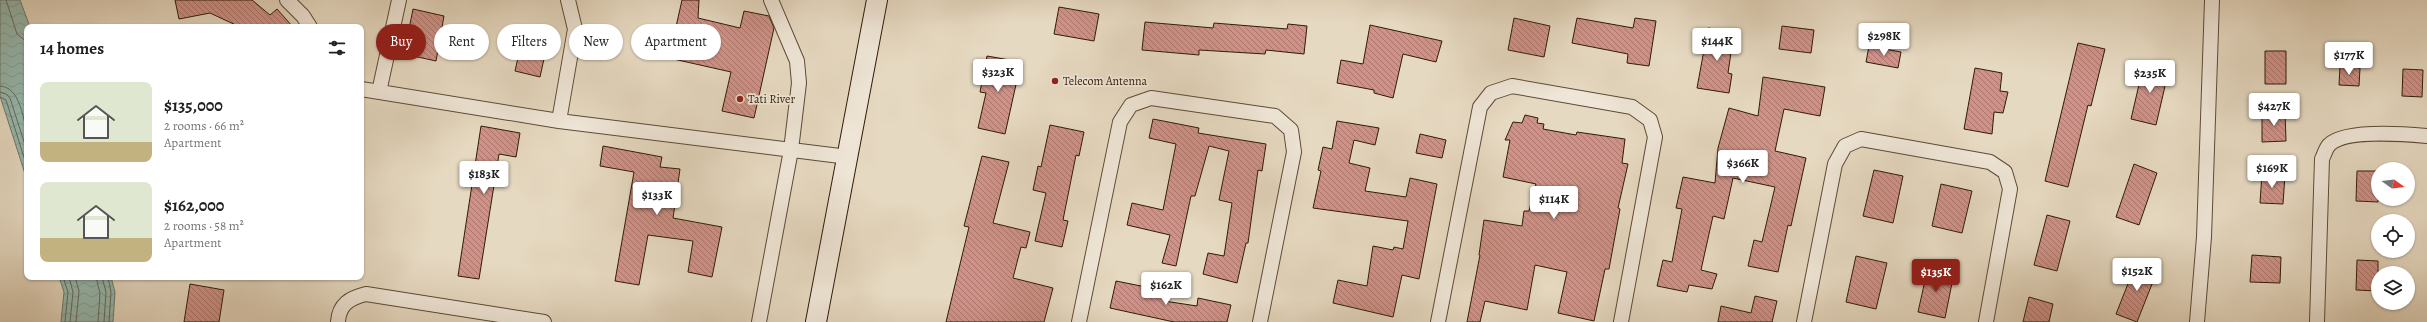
<!DOCTYPE html>
<meta charset="utf-8">
<style>
:root{--surface:#fff;--page:#f2f2f2;--text:#202124;--muted:#757577;--accent:#8f2418}
body{margin:0;font-family:Alegreya,serif;background:var(--page);color:var(--text);height:100vh;display:flex;flex-direction:column;font-size:15px;white-space:nowrap}
*{box-sizing:border-box;margin:0}
p{font-size:13px;color:var(--muted)}
.icon{flex:none;width:22px;height:22px;fill:none;stroke:currentColor;stroke-width:2;stroke-linecap:round;stroke-linejoin:round}
.map{position:relative;flex:1;overflow:hidden}
.side{position:absolute;left:24px;top:24px;width:340px;height:256px;display:flex;flex-direction:column;background:var(--surface);border-radius:8px;box-shadow:0 1px 3px #0004}
.side>*{flex:none}
.top-card{position:absolute;left:376px;top:24px;width:380px;height:36px;display:flex;gap:8px}
.needle{width:26px;rotate:104deg}
.tools{position:absolute;left:2371px;top:162px;display:grid;gap:8px}
.tools a{display:grid;place-items:center;width:44px;height:44px;border-radius:50%;background:var(--surface);box-shadow:0 1px 3px #0004;font-size:20px}
.price{position:absolute;translate:-50% -34px;padding:0 9px;border-radius:4px;background:#fff;color:#222;font-size:13px;line-height:26px;filter:drop-shadow(0 1px 2px #0008)}
.price::after{content:'';position:absolute;left:50%;top:24px;width:12px;height:9px;margin-left:-6px;background:inherit;clip-path:polygon(0 0,100% 0,50% 100%)}
.price.selected{background:var(--accent);color:#fff}
ul{padding:0;list-style:none}
li{display:flex;align-items:center;gap:12px;height:100px;padding:0 16px}
li span{display:grid;place-items:center;flex:none;width:112px;height:80px;border-radius:8px;color:#555}
li>.icon{margin-inline-start:auto}
span .icon{width:48px;height:48px;fill:#fffc;stroke-width:1}
li b{font-size:17px}
h2{display:flex;justify-content:space-between;align-items:center;height:48px;padding:0 16px;font-size:17px}
.chip{padding:0 14px;border-radius:18px;background:var(--surface);box-shadow:0 1px 3px #0004;font-size:14px;line-height:36px}
.chip.selected{background:var(--accent);color:#fff}
.map>svg:first-child{display:block}
.water{fill:url(#water-waves);stroke:#6d7a6d}
.lines{fill:none;stroke-linecap:round;stroke-linejoin:round}
.shore{stroke:#636a5c;stroke-width:1}
.building{fill:url(#building-back-hatch);stroke:#301b07}
.street-casing{stroke:#5e4a36;stroke-width:16}
.secondary-casing{stroke:#301b07;stroke-width:22}
.street{stroke:#efe6d7;stroke-width:14}
.secondary{stroke:#efe6d7;stroke-width:20}
.poi-dot{fill:#8f2418;stroke:#efe6d7;stroke-width:1.5}
.labels{text-anchor:middle;stroke-width:3.5;stroke-linejoin:round;paint-order:stroke}
.poi-label{font-size:12px;fill:#301b07;stroke:#efe6d7;text-anchor:start}
</style>
<div class="map">
<svg width="2427" height="322" viewBox="0 0 2427 322">
<defs>
<pattern id="water-waves" width="16" height="10" patternUnits="userSpaceOnUse"><rect width="16" height="10" fill="#96bab1"/><path d="M0 5q4-4 8 0t8 0" fill="none" stroke="#829f97"/></pattern>
<pattern id="building-back-hatch" width="6" height="6" patternUnits="userSpaceOnUse"><rect width="6" height="6" fill="#d09288"/><path d="M-1 5l2 2M0 0l6 6M5-1l2 2" fill="none" stroke="#a9766d"/></pattern>
</defs>
<rect width="100%" height="100%" fill="#e6d9c1"/>
<filter id="stains"><feTurbulence type="fractalNoise" baseFrequency=".005" numOctaves="4"/><feColorMatrix values="0 0 0 0 .2 0 0 0 0 .09 0 0 0 0 .02 0 0 0 .5 -.17"/></filter>
<radialGradient id="worn" r=".72"><stop offset=".6" stop-color="#630" stop-opacity="0"/><stop offset="1" stop-color="#630" stop-opacity=".3"/></radialGradient>
<path class="water" d="M0,0H20L30,27H27V180L0,96Z
M59,277H111L115,292L113,322H61L64,292Z"/>
<g class="lines">
<path class="shore" d="M6,0L17,34L27,42
M0,86C20,87 22,116 27,131
M0,92L6,94L10,98L27,151
M0,97L6,100L27,167
M63,277L68,292L65,322
M69,277L73,292L70,322
M75,277L79,291L76,322
M96,277L100,293L98,322
M102,277L106,292L104,322
M108,277L111,292L109,322"/>
</g>
<path class="building" d="M175,0H252L270,15L277,9L293,27H240L210,13L179,19Z
M682,0H699L698,18L740,28L744,11L769,16L774,28L754,118L722,111L731,72L669,58Z
M1059,7L1099,14L1094,41L1054,34Z
M413,9L444,16L436,61L404,54Z
M1514,18L1550,26L1544,57L1508,50Z
M1577,18L1633,28L1635,18L1656,21L1649,66L1627,63L1628,54L1572,43Z
M1145,22L1213,28L1214,23L1287,29L1288,24L1307,26L1304,54L1266,50L1265,54L1199,50V55L1142,50Z
M1370,25L1442,41L1436,62L1403,54L1393,98L1374,93V90L1337,83L1341,60L1363,64Z
M1782,26L1814,30L1811,53L1779,49Z
M1708,28L1734,32L1728,73L1732,74L1729,93L1697,88Z
M524,30L549,36L540,77L515,71Z
M2078,43L2105,49L2091,106L2088,105L2068,187L2045,181Z
M1869,46L1901,52L1898,68L1866,62Z
M2265,51H2286V84H2265Z
M987,56L1021,62L1005,134L978,128L986,93L980,92Z
M2144,63L2169,69L2156,125L2131,119Z
M2340,66L2360,68L2359,86L2339,85Z
M1975,68L2002,73L2000,91L2008,92L2003,113L1994,112L1992,134L1964,129Z
M2403,69L2423,70L2422,97L2402,96Z
M1763,77L1825,87L1820,116L1784,109L1775,151L1806,158L1791,226L1788,225L1778,272L1748,266L1754,240L1762,242L1775,187L1733,178L1724,219L1713,216L1701,270L1717,274L1712,289L1689,285L1687,292L1657,286L1663,260L1672,262L1682,209L1676,208L1683,177L1715,183L1718,148L1729,108L1758,116Z
M2285,111L2286,141L2262,142V112Z
M1525,115L1538,118L1537,123L1544,124L1543,129L1576,135L1577,132L1625,139L1622,163L1628,164L1618,208L1620,209L1609,269H1605L1594,321L1558,313L1567,272L1535,265L1527,310L1485,301L1480,322H1467L1480,255H1479L1484,220L1522,226L1524,211H1529L1536,184L1503,177L1510,140H1505L1513,122L1522,123Z
M1153,119L1199,128L1198,133L1266,144L1262,171L1258,170L1248,243H1246L1237,283L1203,274L1208,253L1224,256L1232,203L1219,200L1229,151L1209,146L1195,196H1191L1176,266L1162,263L1170,235L1127,225L1132,203L1163,210L1176,144L1149,138Z
M1337,121L1379,128L1375,145L1354,140L1349,163L1370,168L1365,191L1406,197L1410,178L1437,184L1419,279L1402,275L1393,317L1333,303L1338,280L1367,286L1373,246L1393,250L1394,247L1403,249L1408,221L1313,208L1321,171L1318,170L1323,147L1332,149Z
M1050,125L1084,132L1079,156L1076,155L1063,220L1068,221L1062,247L1035,241L1046,193L1033,190L1038,166L1041,167Z
M481,126L520,133L516,157L499,154L479,279L458,276Z
M1420,134L1446,140L1442,158L1416,153Z
M603,146L662,157L660,167L680,169L673,218L722,227L712,277L688,272L693,241L648,235L639,285L615,281L634,172L600,166Z
M982,156L1009,162L993,223L1030,232L1026,248L1021,247L1013,278L1053,288L1044,322H946L969,227L964,226Z
M2134,164L2157,173L2139,225L2116,217Z
M1874,170L1903,176L1893,223L1863,216Z
M2357,171H2378V202L2356,201Z
M2262,173L2285,175L2283,204L2260,203Z
M1941,184L1972,191L1962,233L1932,226Z
M2047,215L2070,221L2057,271L2034,265Z
M2252,255L2281,257L2280,283L2250,282Z
M1856,256L1887,263L1876,309L1846,302Z
M2357,260L2378,261V291L2356,290Z
M2137,261L2158,269L2137,322L2116,314Z
M1928,267L1954,273L1945,318L1918,312Z
M1116,281L1166,291L1164,301L1197,306L1198,298L1231,305L1227,322H1174L1110,308Z
M190,284L224,290L219,322H184Z
M1755,296L1777,301L1772,322H1718L1721,306L1751,313Z
M2029,297L2053,304L2049,322H2023Z"/>
<g class="lines">
<g class="street-casing">
<path id="street" d="M287,0L303,16L310,27
M361,89L559,121L848,157
M379,92L399,0
M559,121L575,29L568,0
M338,322C339,304 350,298 366,294L544,322
M759,322L791,150L799,83L797,61L771,0
M1079,322L1120,122L1131,105L1151,98L1275,116L1291,130L1294,152L1260,322
M1438,322L1480,107L1491,93L1512,86L1632,107L1650,120L1655,137L1621,322
M1804,322L1835,164L1845,146L1861,139L1990,162L2005,172L2010,189L1986,322
M2197,322L2204,237L2212,0
M2317,322L2322,159C2324,155 2326,148 2329,145C2344,129 2405,134 2427,136"/>
</g>
<g class="secondary-casing">
<path id="secondary" d="M816,322L877,0"/>
</g>
<use href="#street" class="street"/>
<use href="#secondary" class="secondary"/>
</g>
<g class="poi-dot">
<circle cx="1055" cy="81" r="4"/>
<circle cx="740" cy="99" r="4"/>
</g>
<g class="labels">
<g class="poi-label">
<text x="1063" y="85">Telecom Antenna</text>
<text x="748" y="103">Tati River</text>
</g>
</g>
<rect width="100%" height="100%" filter="url(#stains)"/>
<rect width="100%" height="100%" fill="url(#worn)"/>
</svg>
<div class="tools">
<a><svg class="needle" viewBox="-14 -14 28 28"><path d="M0-13l5 13h-10z" fill="#e53935"/><path d="M0 13l5-13h-10z" fill="#757577"/></svg></a>
<a><svg class="icon" aria-label="locate" viewBox="0 0 24 24"><circle cx="12" cy="12" r="6"/><path d="M12 2v4M12 18v4M2 12h4M18 12h4"/></svg></a>
<a><svg class="icon" aria-label="layers" viewBox="0 0 24 24"><path d="M12 4l9 5-9 5-9-5zM3 14l9 5 9-5"/></svg></a>
</div>
<b class="price" style="left:1884px;top:57px">$298K</b>
<b class="price" style="left:1717px;top:62px">$144K</b>
<b class="price" style="left:2349px;top:76px">$177K</b>
<b class="price" style="left:998px;top:93px">$323K</b>
<b class="price" style="left:2150px;top:94px">$235K</b>
<b class="price" style="left:2274px;top:127px">$427K</b>
<b class="price" style="left:1743px;top:184px">$366K</b>
<b class="price" style="left:2272px;top:189px">$169K</b>
<b class="price" style="left:484px;top:195px">$183K</b>
<b class="price" style="left:657px;top:216px">$133K</b>
<b class="price" style="left:1554px;top:220px">$114K</b>
<b class="price" style="left:2137px;top:292px">$152K</b>
<b class="price selected" style="left:1936px;top:293px">$135K</b>
<b class="price" style="left:1166px;top:306px">$162K</b>
<div class="top-card">
<a class="chip selected">Buy</a>
<a class="chip">Rent</a>
<a class="chip">Filters</a>
<a class="chip">New</a>
<a class="chip">Apartment</a>
</div>
<section class="side">
<h2>14 homes<svg class="icon" aria-label="filters" viewBox="0 0 24 24"><path d="M4 7h16M4 17h16"/><circle cx="9" cy="7" r="2"/><circle cx="15" cy="17" r="2"/></svg></h2>
<ul>
<li><span style="background:linear-gradient(#dfe7d0 75%,#c2b280 0)"><svg class="icon" aria-label="home" viewBox="0 0 24 24"><path d="M3 11l9-7 9 7M6 9v11h12V9"/></svg></span><div><b>$135,000</b><p>2 rooms · 66 m²</p><p>Apartment</p></div></li>
<li><span style="background:linear-gradient(#dfe7d0 70%,#c2b280 0)"><svg class="icon" aria-label="home" viewBox="0 0 24 24"><path d="M3 11l9-7 9 7M6 9v11h12V9"/></svg></span><div><b>$162,000</b><p>2 rooms · 58 m²</p><p>Apartment</p></div></li>
</ul>
</section>
</div>
